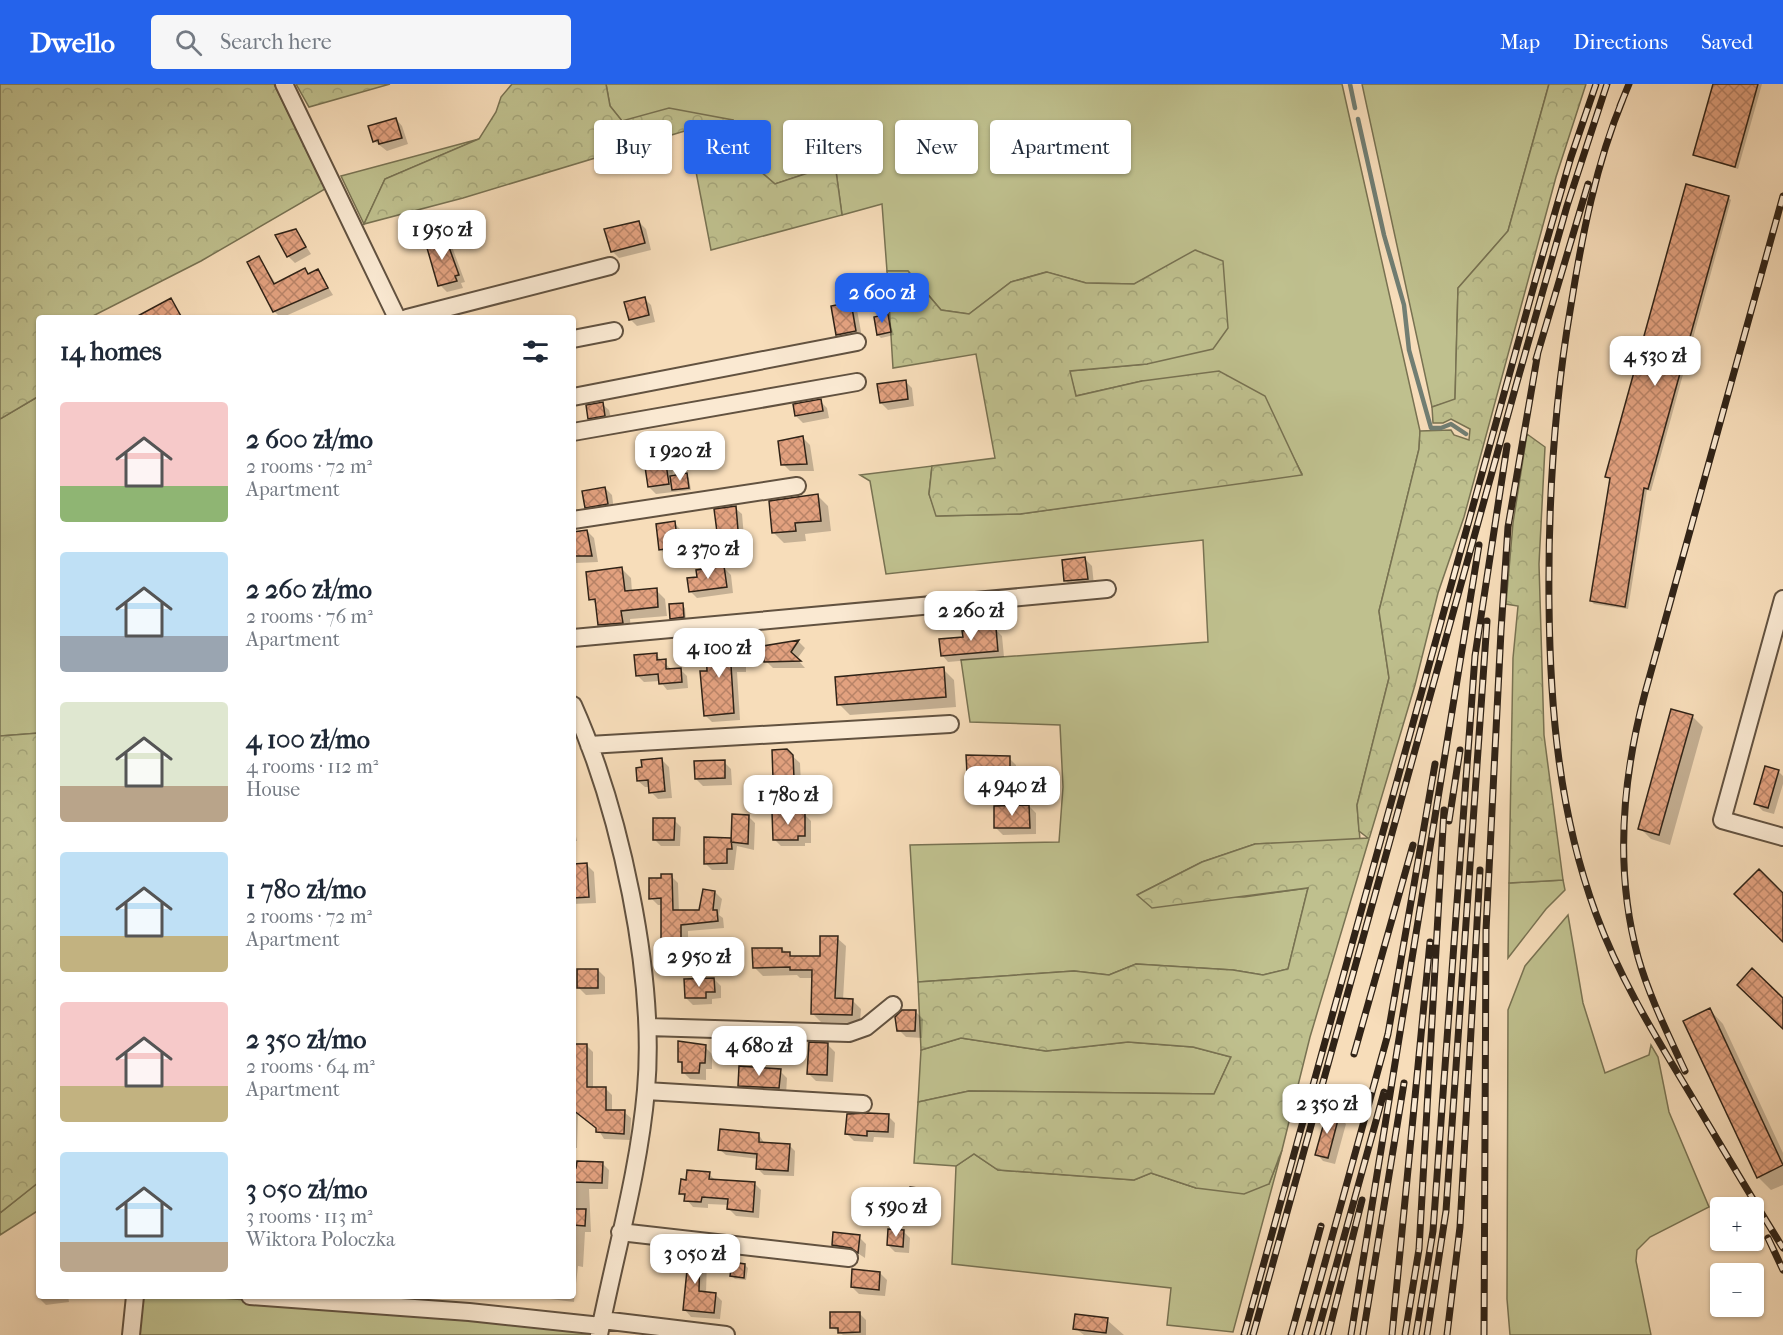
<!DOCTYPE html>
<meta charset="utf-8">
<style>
:root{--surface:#fff;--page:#f6f6f7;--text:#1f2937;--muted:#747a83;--accent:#2563eb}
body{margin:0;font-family:"IM FELL French Canon",serif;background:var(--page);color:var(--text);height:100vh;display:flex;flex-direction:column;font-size:22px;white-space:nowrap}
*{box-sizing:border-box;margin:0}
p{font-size:20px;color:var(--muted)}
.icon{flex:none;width:33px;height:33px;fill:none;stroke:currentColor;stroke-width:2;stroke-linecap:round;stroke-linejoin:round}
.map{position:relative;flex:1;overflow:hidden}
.side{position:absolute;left:36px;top:231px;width:540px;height:984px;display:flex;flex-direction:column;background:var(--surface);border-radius:6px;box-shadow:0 2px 4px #0004}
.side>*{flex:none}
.top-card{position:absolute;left:594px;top:36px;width:570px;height:54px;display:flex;gap:12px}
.controls{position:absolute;left:1710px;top:1113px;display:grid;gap:12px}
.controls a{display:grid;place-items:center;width:54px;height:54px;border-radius:6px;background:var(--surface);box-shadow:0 2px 4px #0004;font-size:30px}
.price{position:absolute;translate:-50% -51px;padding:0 14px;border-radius:12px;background:#fff;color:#222;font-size:20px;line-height:39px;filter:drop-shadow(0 2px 3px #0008)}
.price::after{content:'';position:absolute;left:50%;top:36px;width:18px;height:14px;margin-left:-9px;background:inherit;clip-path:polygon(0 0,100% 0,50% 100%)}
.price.selected{background:var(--accent);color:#fff}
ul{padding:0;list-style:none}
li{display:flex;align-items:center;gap:18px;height:150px;padding:0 24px}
li span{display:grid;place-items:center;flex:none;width:168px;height:120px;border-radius:6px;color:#555}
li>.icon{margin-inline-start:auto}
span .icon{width:72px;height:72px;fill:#fffc;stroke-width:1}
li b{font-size:26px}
h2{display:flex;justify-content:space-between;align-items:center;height:72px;padding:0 24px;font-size:26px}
.chip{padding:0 21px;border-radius:6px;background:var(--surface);box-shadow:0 2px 4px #0004;font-size:21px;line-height:54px}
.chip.selected{background:var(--accent);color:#fff}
header{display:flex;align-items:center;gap:36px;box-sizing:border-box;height:84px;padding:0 30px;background:var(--accent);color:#fff}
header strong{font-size:28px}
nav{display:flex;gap:33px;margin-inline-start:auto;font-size:21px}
.search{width:420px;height:54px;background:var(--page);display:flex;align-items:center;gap:15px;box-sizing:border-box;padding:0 21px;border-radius:6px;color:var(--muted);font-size:22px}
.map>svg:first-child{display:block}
.grass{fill:#bfc08e;stroke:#787252;stroke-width:1.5}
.forest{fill:url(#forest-crowns);stroke:#787252;stroke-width:1.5}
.shadow{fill:#0003}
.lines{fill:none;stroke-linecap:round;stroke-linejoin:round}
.stream{stroke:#717e73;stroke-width:4.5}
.building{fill:url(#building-cross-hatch);stroke:#302317;stroke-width:1.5}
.minor-casing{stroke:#625240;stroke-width:20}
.minor{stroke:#fae9d2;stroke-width:16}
.rail-casing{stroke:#302317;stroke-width:7}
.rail{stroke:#fae9d2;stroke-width:4.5;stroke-dasharray:14;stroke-linecap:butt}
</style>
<header>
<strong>Dwello</strong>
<div class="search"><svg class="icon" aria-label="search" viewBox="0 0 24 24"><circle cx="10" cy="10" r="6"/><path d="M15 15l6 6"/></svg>Search here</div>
<nav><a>Map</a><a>Directions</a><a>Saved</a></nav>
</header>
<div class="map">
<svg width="1783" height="1251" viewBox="0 0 1783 1251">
<defs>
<pattern id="forest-crowns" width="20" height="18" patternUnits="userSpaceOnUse" patternTransform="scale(1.5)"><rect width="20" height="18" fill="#bfc08e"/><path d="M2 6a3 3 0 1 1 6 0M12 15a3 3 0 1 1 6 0" fill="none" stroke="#a4a57a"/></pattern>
<pattern id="building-cross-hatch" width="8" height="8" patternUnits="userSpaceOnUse" patternTransform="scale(1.5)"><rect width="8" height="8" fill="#e2a17f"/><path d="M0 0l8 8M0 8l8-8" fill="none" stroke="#b88367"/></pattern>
</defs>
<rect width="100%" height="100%" fill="#f7ddba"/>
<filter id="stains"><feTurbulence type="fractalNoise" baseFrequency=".00333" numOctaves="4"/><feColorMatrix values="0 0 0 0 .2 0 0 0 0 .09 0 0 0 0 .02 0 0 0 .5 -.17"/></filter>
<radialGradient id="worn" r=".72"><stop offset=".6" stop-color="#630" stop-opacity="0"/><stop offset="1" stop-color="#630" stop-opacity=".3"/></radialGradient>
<path class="grass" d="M606,0H1342L1420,347L1419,365L1379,527L1389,594L1357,721L1360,756L1255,760L1202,778L1137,811L1244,813L1308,804L1288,885L1263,891L1233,886L1136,880L1109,891L1074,887L918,898L910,761L1059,758L1063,703L1060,641L970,638L961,576L1208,558L1203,456L886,490L870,397L860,391L932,382L929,410L937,432L1020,430L1302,390L1280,348L1142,297L1076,312L1069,287L1147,280L1195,167L1135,200L1086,199L1046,188L1011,198L969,230L941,226L908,187H887L882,120L842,131L835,80L775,100L754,82L733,36L622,37L610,22Z
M1362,0H1549L1508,147L1458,204L1455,316L1432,323Z
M479,55L385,95L364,140L341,92Z
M39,312V649L0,652V335Z
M1563,796L1565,806L1546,825L1508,874L1509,799Z
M1568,831L1583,919L1605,989L1649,971L1651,961L1658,973L1669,1028L1709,1123L1650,1153L1637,1166L1636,1177L1651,1251H1510L1507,1215L1508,926L1525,882Z
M961,954L1046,967L1128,958L1193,963L1231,973L1214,1010L969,1007L918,1018L921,966Z
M1282,1066L1233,1248L1167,1241L1171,1204L952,1180L956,1082L974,1070L998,1086L1134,1096L1151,1089L1196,1104L1269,1100Z
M39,1098V1126L0,1151V1129Z
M148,1212H196L571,1241L592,1246L591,1251H136L141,1217Z"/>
<path class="forest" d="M0,0H274L325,105L201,177L89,234H39V312L0,335Z
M296,0H390L309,23Z
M512,0H606L610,22L622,37L669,24L733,36L754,82L775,100L835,80L842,131L711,166L688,46L463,114L364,140L385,95L479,55L496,28L501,13Z
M1549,0H1586L1556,93L1464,433L1438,509L1415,601L1310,953L1282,1066L1269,1100L1244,1110L1196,1104L1151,1089L1134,1096L998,1086L974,1070L956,1082L914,1079L918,1018L969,1007L1214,1010L1231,973L1193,963L1128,958L1046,967L961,954L921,966L918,898L1074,887L1109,891L1136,880L1233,886L1263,891L1288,885L1308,804L1152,824L1137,811L1202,778L1255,760L1368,754L1359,747L1357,721L1389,594L1379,527L1419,365L1420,347L1451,346L1454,351L1469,356L1470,345L1451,335L1443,339H1433L1432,323L1455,315L1458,204L1508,147Z
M1195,166L1223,177L1228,244L1213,265L1147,280L1070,287L1076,312L1142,297L1219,287L1265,312L1302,391L1020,430L936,432L929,410L932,382L995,374L976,270L893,284L887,187H908L941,226L969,230L1011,198L1047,188L1086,199L1134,200Z
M1527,350L1545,363L1539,480L1544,651L1563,796L1509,799L1513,574L1518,522L1506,520L1513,439Z
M39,649V1098L0,1129V652Z"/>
<path class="shadow" d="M1715,0H1762L1738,85L1695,71Z
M396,35L402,42L408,60L387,67L374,57Z
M1728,113L1731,116L1651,407L1647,406L1628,525L1594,520L1591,517L1611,396L1607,392Z
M639,138L646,145L651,166L619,174L612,167Z
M296,147L311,170L295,179L288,172Z
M444,153L451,160L465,198L461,199L463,204L447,208L440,201Z
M259,173L276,200L304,186L310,191L318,187L333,211L281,234L274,227L249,179Z
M644,214L651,221L655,238L637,242L630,235Z
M850,219L857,226L862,253L844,257L837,250Z
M468,231L472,234H455Z
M888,232L894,251L881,254L878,251Z
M905,297L912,304L914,322L888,326L881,319Z
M820,317L827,324L829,334L803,339L796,332Z
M602,320L609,326L612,338L597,341L590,334Z
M803,354L810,361L814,387H790L783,380Z
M665,374L672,381L673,393L686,391L689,394L691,406L656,410L649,403Z
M605,404L612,411L614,427L593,430L586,423Z
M817,411L828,422L831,447L805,450L806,457L784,459L773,448Z
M735,424L742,430L744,453L725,455L718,448Z
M674,439L681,446L684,470L667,472L660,465Z
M587,447L594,454L598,478L576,479L573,477V450Z
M1085,475L1092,482L1094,501L1073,504L1066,497Z
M724,484L731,491L733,509L697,514L690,507L699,494Z
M622,485L631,494L632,508L656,506L665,515L667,532L630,535L631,547L609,549L600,540L598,522L591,515Z
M682,521L685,524L686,536L675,537L672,534Z
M985,542L989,546H996L1002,552L1004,573L948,578L942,571Z
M799,558L805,564L797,575L805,584H773L766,577L764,563Z
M739,560L746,567V588H737L740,636L712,638L705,631L709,588Z
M656,571L672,586L680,585L687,592L688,604L667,606L660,597L644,598L637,591Z
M943,585L954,596L956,623L850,631L839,620Z
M1692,632L1703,643L1670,761L1651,755L1640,744Z
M787,667L800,679L801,700L781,701L774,694Z
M1009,674L1016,681V698H993L989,695H975L968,688Z
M662,676L669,683L672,714L658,715L651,708L650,703H645L638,697Z
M724,678L731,685L732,701L703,702L696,695Z
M1778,687L1783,692V700L1774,730L1763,727L1756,720Z
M1029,722L1036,729V750L1003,751L996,744Z
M804,730L811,737V759H805V762H781L774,755Z
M748,732L755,739L754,766L737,762L734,786H712L705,779L730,755L733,758Z
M674,736L681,743L680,762H661L654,755Z
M573,739L577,757H573Z
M573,781H587L594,788L596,819L573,820Z
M671,792L678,799L679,828L701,827L715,808L722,815L719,831L723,834L724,844L688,847V867H673L663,856V821H658L651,814L650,795Z
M837,854L846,862L843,916H852L861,925L860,939L821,938L812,929L813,894H800L797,891L763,892L754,883L782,865L793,873H822Z
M598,886L605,893V910L586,911L579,904Z
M714,895L721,902V914L712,915V920L693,921L686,914Z
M1710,926L1723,940L1783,1069V1101L1771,1106L1758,1093Z
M916,928L923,935L922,954L906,953L899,946Z
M680,958L705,963L712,970V985H706V996L690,995L683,988V982L679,977Z
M573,961H586L593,968V1004H605L612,1011V1027L624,1028L631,1034L630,1056L604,1055L598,1045L578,1030L577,1064H573Z
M828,961L835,968L833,998L816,997L809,990Z
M780,987L787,994L786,1011L746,1008L739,1001Z
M888,1032L895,1039L894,1054L874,1053L873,1058L854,1057L847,1050Z
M1339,1033L1346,1040L1335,1080L1323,1077L1317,1070Z
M759,1051L765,1060L789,1061L795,1067L794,1092L764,1091L758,1085L759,1075L726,1071L719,1065Z
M602,1079L609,1086L608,1105H589L591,1148H585L583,1183L578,1182L574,1218L550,1215L546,1212H573V1086Z
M709,1090L716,1097L754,1099L761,1106L759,1134L736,1132L729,1125V1121L708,1120V1124L693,1123L681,1109L687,1098Z
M933,1107L939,1114L938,1133L916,1131L909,1124Z
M903,1147L910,1154L909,1169L895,1168L888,1161Z
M859,1153L866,1160L865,1174L859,1170L840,1168L833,1161Z
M700,1169L707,1176L706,1210H715L722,1217L720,1235L691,1233L685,1226L688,1190L682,1184Z
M745,1181L748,1184L746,1196L735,1195L732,1192Z
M880,1189L887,1196L885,1212L859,1210L852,1203Z
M37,1203L39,1212H68L69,1218L46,1221L39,1214Z
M509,1212H525V1215L511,1214Z
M859,1229L866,1236V1251H843L832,1243Z
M1107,1236L1124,1251H1084L1075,1244Z"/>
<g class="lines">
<path class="stream" d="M1350,0L1355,24
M1358,35L1384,151L1404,221L1409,266L1431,344H1441L1451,340L1466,350"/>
</g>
<path class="building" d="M1713,0H1758L1735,83L1693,71Z
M396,34L402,54L379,60L378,56L373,58L368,42Z
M1686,100L1729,112L1648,405L1644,404L1625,523L1590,517L1610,394L1605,393Z
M639,137L645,159L611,168L604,145Z
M296,145L306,163L287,173L275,151Z
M445,152L459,191L455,192L457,197L438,202L425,157Z
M259,172L274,200L305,184L308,190L318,185L328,204L273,228L247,178Z
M645,213L649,231L629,236L624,218Z
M171,214L182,234H134Z
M851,218L856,247L836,251L831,222Z
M888,230L891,248L877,251L874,233Z
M906,296L908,315L880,319L877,300Z
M821,315L823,327L795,332L793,320Z
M603,318L605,332L588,335L586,321Z
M803,352L807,380L781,381L778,357Z
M665,373L669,400L648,403L644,376Z
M687,389L689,404L672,406L670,392Z
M605,403L608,420L585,424L582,407Z
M818,410L821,437L795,439L796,447L772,449L769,417Z
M736,422L738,446L717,448L714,425Z
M675,437L678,463L659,466L656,440Z
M587,446L592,472H573V448Z
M1085,473L1088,495L1064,497L1062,476Z
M724,482L727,503L689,508L687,494L697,493L696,486Z
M622,483L625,507L657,504L658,523L621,527L623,539L598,541L595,515L589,516L586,488Z
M683,519L684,533L670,535L669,520Z
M985,541L986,545L996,544L998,567L941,572L939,555L963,553L962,547L969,546V542Z
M799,556L791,568L801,577L764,578L763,562Z
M739,558L740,581H731L734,629L704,632L700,587H707L706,563H715V559Z
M657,569V576L666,575V585L681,584L682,598L659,600L658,590L636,592L634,571Z
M944,583L946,613L837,621L835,593Z
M1671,625L1693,631L1659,751L1638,745Z
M787,665L793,671L794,694L773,695L772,666Z
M966,671L1010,672V691L984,692V688L967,689Z
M662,674L665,707L649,709L648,696L637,697L636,684L642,683L641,676Z
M725,676V694L695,695L694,677Z
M1765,682L1779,686L1768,724L1754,720Z
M1029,721L1030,744H994V722Z
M772,728H805V752H798V756H773Z
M732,730L749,731L748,760L731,758Z
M653,734H675L674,756H653Z
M704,753L731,754L732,765H727V779L704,780Z
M587,779L589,813L573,814V780Z
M1759,785L1783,809V858L1734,810Z
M661,790H672L673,826H699L703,805L715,807L713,826H717L718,837L681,841V861H665V856H661V814L649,815V794H661Z
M820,852H838L835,914L853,915L852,931L811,930L812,886H790V883L753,884L752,864H782V868H790V872H820Z
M1752,884L1783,914V945L1737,901Z
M577,885H598V904H577Z
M714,894L715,908H706V914H685L684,895Z
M1710,924L1783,1081L1757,1094L1683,937Z
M902,926H916L915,947H897L895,933Z
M678,957L706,961L705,979H700L699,989H682V978H678Z
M809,958L828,959L827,991L807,990Z
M573,960H587V1003H606V1026H625L624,1050L596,1048V1044L573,1026Z
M739,982L781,985L779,1004L738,1002Z
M1327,1028L1339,1032L1328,1074L1315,1071Z
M868,1029L889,1030L888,1048L867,1047V1052L845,1050L847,1030Z
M720,1045L759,1049V1058L790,1060L788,1087L756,1085L757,1070L718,1066Z
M577,1077L603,1078L602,1099L573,1098V1084H576Z
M687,1086L710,1088L709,1095L755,1098L753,1128L727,1125L728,1115L702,1113L701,1118L684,1117L685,1110H679L681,1095L686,1096Z
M910,1103L933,1106L931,1127L908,1125Z
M573,1125H586L585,1142L573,1141Z
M888,1145L904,1146L903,1163L887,1161Z
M833,1148L860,1151L858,1169L851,1164L832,1161Z
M679,1165L700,1168L699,1207L716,1209L714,1229L683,1226L687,1186L680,1185Z
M732,1178L745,1180L744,1194L730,1192Z
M852,1185L880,1188L879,1206L851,1203Z
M830,1228H860V1248L838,1249V1244H830Z
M1075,1230L1108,1234L1106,1249L1073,1245Z"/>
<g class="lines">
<g class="minor-casing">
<path id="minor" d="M284,0L397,234
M407,234L610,182
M573,255L614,247
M573,313L857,258
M573,348L857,298
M573,436L797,402
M1783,515L1722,736L1783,753
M573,554L1107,505
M573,621C620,726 656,891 646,1006C639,1088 615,1170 599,1251
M589,661L950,640
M648,943L849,949L866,943L893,921
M646,1007L863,1020
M620,1148L849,1174
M250,1212L469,1228L601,1242
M602,1236L726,1251
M131,1251L135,1212"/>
</g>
<use href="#minor" class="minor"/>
<g class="rail-casing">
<path id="rail" d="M1623,15C1596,80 1582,152 1571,221C1554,320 1548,418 1549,518C1550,625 1559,729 1596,830C1619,893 1654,950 1689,1008C1720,1060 1751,1113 1783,1164
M1620,22L1629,0
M1536,275L1588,100
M1449,737L1460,666
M1354,970L1413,761
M1685,987C1668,950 1649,912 1638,873C1614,785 1622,696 1645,609L1783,112
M1768,1154L1783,1186
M1244,1251L1536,194L1571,73L1596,0
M1253,1251L1517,298L1567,122L1607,0
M1291,1251L1321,1142
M1305,1251L1388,950L1435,680
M1317,1251L1384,1008
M1328,1251L1362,1116
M1351,1251L1479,461
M1363,1251L1404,999
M1392,1251L1430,858
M1405,1251L1419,1165L1444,726
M1416,1251L1433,1147L1475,572L1507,362
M1427,1251L1446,1127L1487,537
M1447,1251L1460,1143L1480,786
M1484,1251L1486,846L1501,547L1508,443L1538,268"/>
</g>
<use href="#rail" class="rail"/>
</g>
<rect width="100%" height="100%" filter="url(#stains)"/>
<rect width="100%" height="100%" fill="url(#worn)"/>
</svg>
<div class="controls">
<a>+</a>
<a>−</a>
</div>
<b class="price" style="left:442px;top:177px">1 950 zł</b>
<b class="price selected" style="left:882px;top:240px">2 600 zł</b>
<b class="price" style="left:1655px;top:303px">4 530 zł</b>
<b class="price" style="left:680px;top:398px">1 920 zł</b>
<b class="price" style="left:708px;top:496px">2 370 zł</b>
<b class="price" style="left:971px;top:558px">2 260 zł</b>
<b class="price" style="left:719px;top:595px">4 100 zł</b>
<b class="price" style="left:1012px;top:733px">4 940 zł</b>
<b class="price" style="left:788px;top:742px">1 780 zł</b>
<b class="price" style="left:699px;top:904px">2 950 zł</b>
<b class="price" style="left:759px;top:993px">4 680 zł</b>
<b class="price" style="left:1327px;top:1051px">2 350 zł</b>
<b class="price" style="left:896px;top:1154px">5 590 zł</b>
<b class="price" style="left:695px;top:1201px">3 050 zł</b>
<div class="top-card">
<a class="chip">Buy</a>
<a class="chip selected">Rent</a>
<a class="chip">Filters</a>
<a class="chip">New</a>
<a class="chip">Apartment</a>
</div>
<section class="side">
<h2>14 homes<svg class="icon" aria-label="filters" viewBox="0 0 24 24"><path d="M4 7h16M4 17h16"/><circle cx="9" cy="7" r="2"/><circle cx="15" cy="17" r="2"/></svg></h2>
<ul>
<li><span style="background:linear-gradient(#f6c9c9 70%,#8fb573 0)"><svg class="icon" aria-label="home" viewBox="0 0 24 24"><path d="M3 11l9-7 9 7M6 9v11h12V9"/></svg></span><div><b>2 600 zł/mo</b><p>2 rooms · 72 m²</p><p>Apartment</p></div></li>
<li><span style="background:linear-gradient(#bfe0f5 70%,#9aa5b1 0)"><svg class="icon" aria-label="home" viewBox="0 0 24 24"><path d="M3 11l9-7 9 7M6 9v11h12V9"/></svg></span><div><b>2 260 zł/mo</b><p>2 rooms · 76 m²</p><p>Apartment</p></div></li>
<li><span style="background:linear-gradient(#dfe7d0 70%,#b9a48a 0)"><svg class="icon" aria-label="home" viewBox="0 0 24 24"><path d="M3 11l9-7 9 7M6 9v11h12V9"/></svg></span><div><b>4 100 zł/mo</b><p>4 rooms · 112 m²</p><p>House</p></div></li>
<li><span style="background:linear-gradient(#bfe0f5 70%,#c2b280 0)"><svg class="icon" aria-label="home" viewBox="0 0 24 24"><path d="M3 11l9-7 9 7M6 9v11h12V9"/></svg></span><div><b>1 780 zł/mo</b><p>2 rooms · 72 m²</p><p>Apartment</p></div></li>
<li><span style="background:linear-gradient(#f6c9c9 70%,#c2b280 0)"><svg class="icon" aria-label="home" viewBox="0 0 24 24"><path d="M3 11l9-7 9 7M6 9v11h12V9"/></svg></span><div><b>2 350 zł/mo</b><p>2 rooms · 64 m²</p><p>Apartment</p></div></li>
<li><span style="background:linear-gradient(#bfe0f5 75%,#b9a48a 0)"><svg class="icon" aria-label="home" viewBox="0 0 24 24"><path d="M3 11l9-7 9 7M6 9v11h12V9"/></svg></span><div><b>3 050 zł/mo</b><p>3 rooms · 113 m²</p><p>Wiktora Poloczka</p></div></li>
</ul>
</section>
</div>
